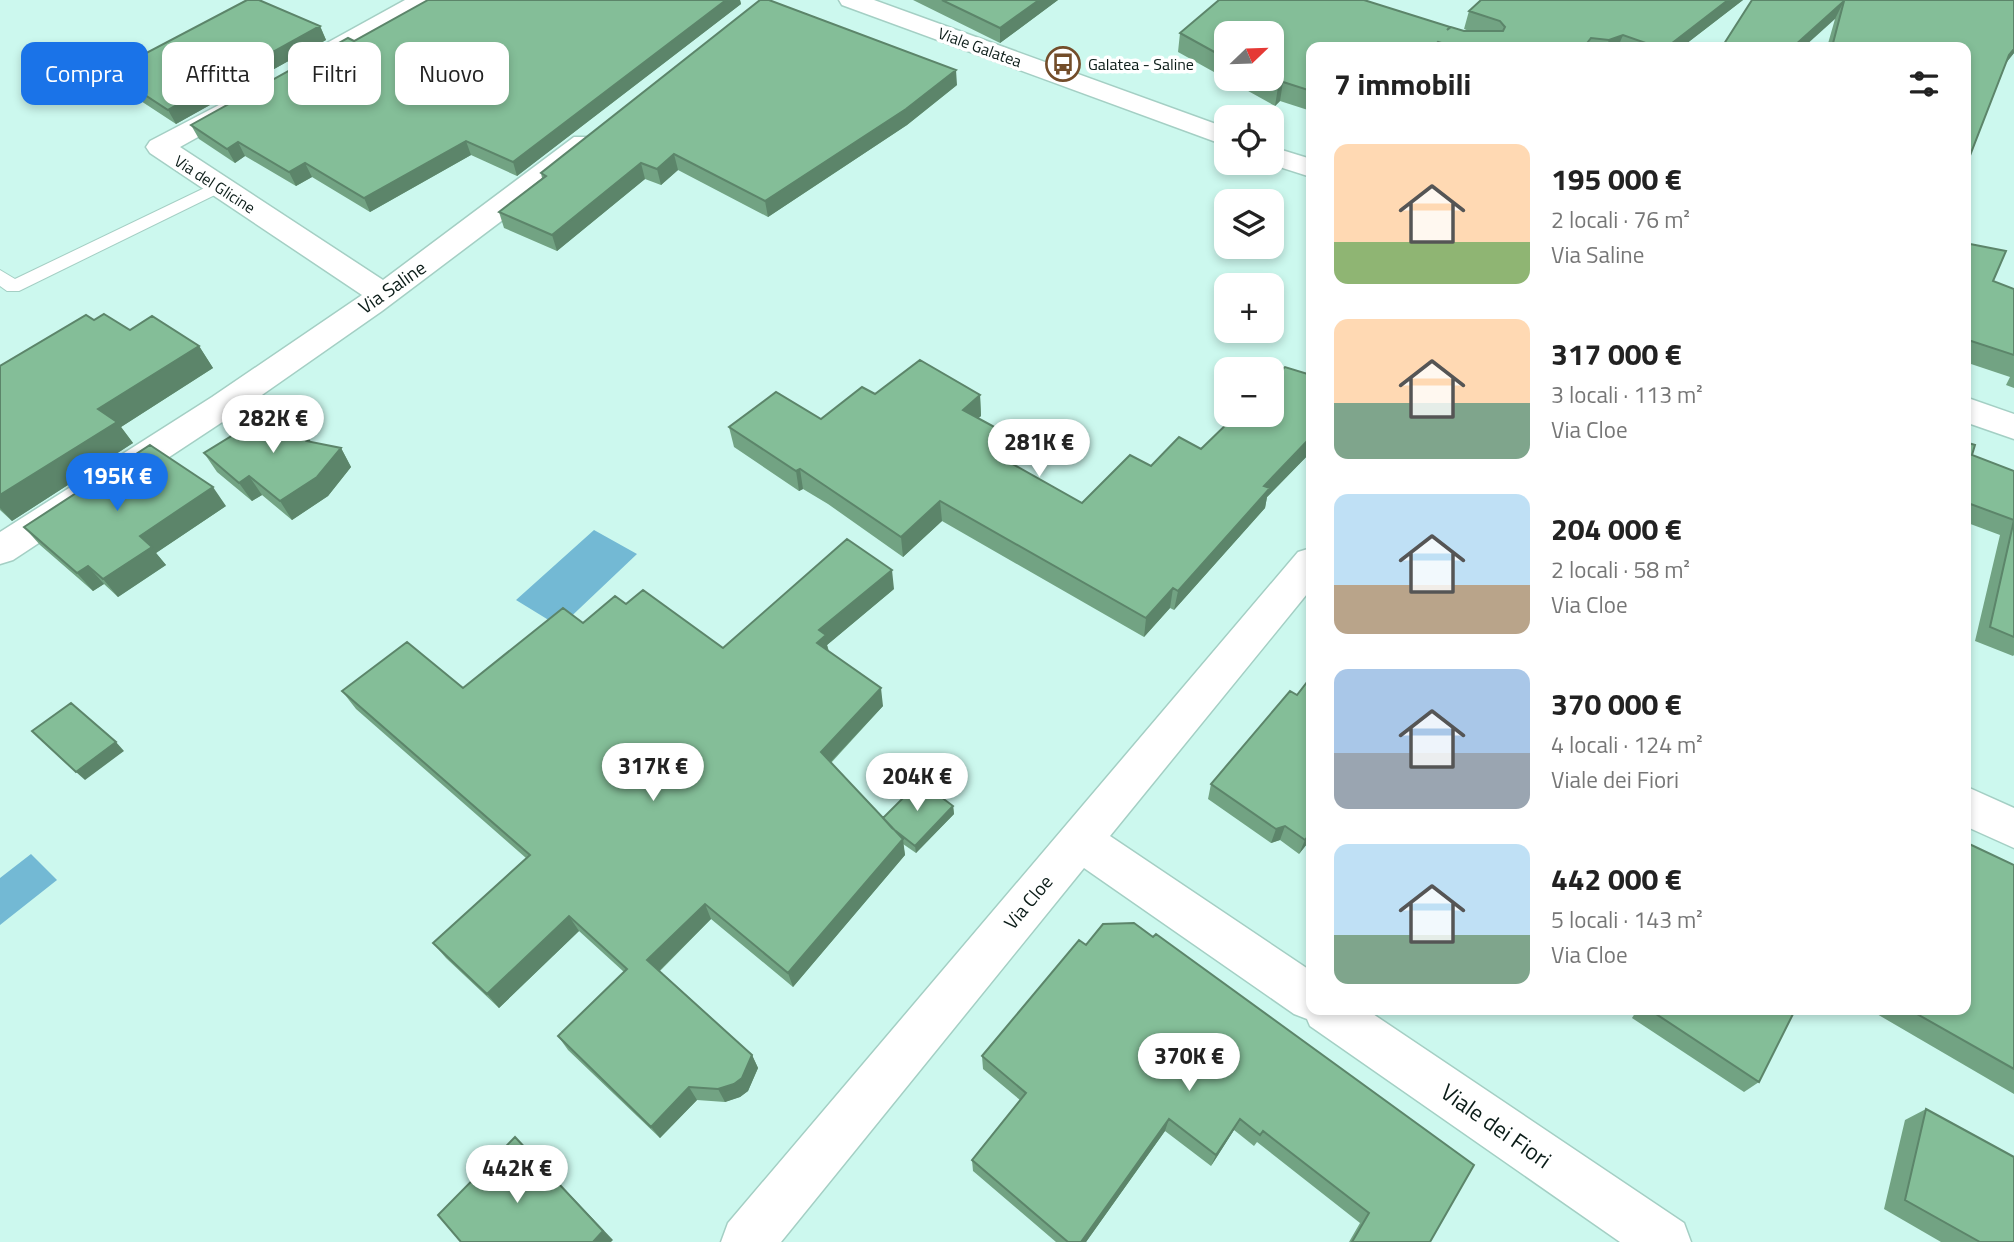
<!DOCTYPE html>
<html lang="it">
<meta charset="utf-8">
<style>
:root{--surface:#fff;--page:#f2f2f2;--text:#222;--muted:#767676;--accent:#1a73e8}
body{margin:0;font-family:"Titillium Web",sans-serif;background:var(--page);color:var(--text);height:100vh;display:flex;flex-direction:column;font-size:26px;white-space:nowrap}
*{box-sizing:border-box;margin:0}
p{font-size:23px;color:var(--muted)}
.icon{flex:none;width:38px;height:38px;fill:none;stroke:currentColor;stroke-width:2;stroke-linecap:round;stroke-linejoin:round}
.map{position:relative;flex:1;overflow:hidden}
.side{position:absolute;left:1306px;top:42px;width:665px;height:973px;display:flex;flex-direction:column;background:var(--surface);border-radius:14px;box-shadow:0 4px 10px #0003}
.side>*{flex:none}
.top-card{position:absolute;left:21px;top:42px;width:665px;height:63px;display:flex;gap:14px}
.needle{width:46px;rotate:67deg}
.controls{position:absolute;left:1214px;top:21px;display:grid;gap:14px}
.controls a{display:grid;place-items:center;width:70px;height:70px;border-radius:14px;background:var(--surface);box-shadow:0 4px 10px #0003;font-size:35px}
.price{position:absolute;translate:-50% -60px;padding:0 16px;border-radius:24px;background:#fff;color:#222;font-size:23px;line-height:46px;filter:drop-shadow(0 2px 4px #0008)}
.price::after{content:'';position:absolute;left:50%;top:42px;width:21px;height:16px;margin-left:-10px;background:inherit;clip-path:polygon(0 0,100% 0,50% 100%)}
.price.on{background:var(--accent);color:#fff}
ul{padding:0;list-style:none}
li{display:flex;align-items:center;gap:21px;height:175px;padding:0 28px}
li span{display:grid;place-items:center;flex:none;width:196px;height:140px;border-radius:14px;color:#555}
li>.icon{margin-inline-start:auto}
span .icon{width:84px;height:84px;fill:#fffc;stroke-width:1}
li b{font-size:30px}
h2{display:flex;justify-content:space-between;align-items:center;height:84px;padding:0 28px;font-size:30px}
.tag{padding:0 24px;border-radius:14px;background:var(--surface);box-shadow:0 4px 10px #0003;font-size:24px;line-height:63px}
.tag.on{background:var(--accent);color:#fff}
.map>svg:first-child{display:block}
.water{fill:#73b9d4}
.lines{fill:none;stroke-linecap:round;stroke-linejoin:round}
.service-casing{stroke:#a4cfc4;stroke-width:2}
.minor-casing{stroke:#a4cfc4;stroke-width:3}
.secondary-casing{stroke:#a4cfc4;stroke-width:3}
.service{fill:#fff;fill-rule:evenodd}
.minor{fill:#fff;fill-rule:evenodd}
.secondary{fill:#fff;fill-rule:evenodd}
.wall{fill:#72a383;fill-rule:evenodd}
.shaded-wall{fill:#5c856a}
.building{fill:#84be98;stroke:#5c856a;stroke-width:2}
.labels{text-anchor:middle;stroke-width:7;stroke-linejoin:round;paint-order:stroke}
.far-street-label{font-size:16px;fill:#0b1c18;stroke:#fff}
.far-poi-label{font-size:16px;fill:#0b1c18;stroke:#fff;text-anchor:start}
.street-label{font-size:19px;fill:#0b1c18;stroke:#fff}
.near-street-label{font-size:23px;fill:#0b1c18;stroke:#fff}
</style>
<div class="map">
<svg width="2014" height="1242" viewBox="0 0 2014 1242">
<rect width="100%" height="100%" fill="#ccf8ee"/>
<path class="water" d="M594,530L637,554L560,627L516,600Z
M31,854L57,880L0,925V878Z"/>
<g class="lines">
<g class="service-casing">
<path id="service" d="M219,181L225,182L228,186L225,190L19,291H7L0,286V270L15,279Z"/>
</g>
<g class="minor-casing">
<path id="minor" d="M405,0H435L432,5L314,72H296L292,66L296,60Z
M240,94L250,96L253,102L250,108L180,147L383,280L574,137H594L598,143L524,204L382,311L236,413L13,560L0,564V532L212,397L362,295L150,153L146,147L150,141Z
M1311,548V589L1110,836L1311,971V1010H1367L1684,1223L1691,1242H1620L1310,1026L1307,1019L1294,1014L1084,868L781,1242H721L728,1223L1298,552Z
M1965,786L2014,808V848L1965,826Z"/>
</g>
<g class="secondary-casing">
<path id="secondary" d="M839,0H874L1227,128V146L842,5Z
M1272,147L1311,159V177L1267,163H1272Z
M1965,397L2014,414V439L1965,422Z"/>
</g>
<use href="#service" class="service"/>
<use href="#minor" class="minor"/>
<use href="#secondary" class="secondary"/>
</g>
<path class="wall" d="M428,0H740L741,4L517,176L471,155L370,212L312,177L296,186L245,156L235,163L199,139L191,125L354,41Z
M913,0H1058L1000,43Z
M1743,0L1682,47H1311V111L1280,101L1275,106L1178,52L1180,33L1469,31L1464,29L1469,11ZM1227,33L1272,79H1227Z
M1752,0H2014V53L2006,63L1969,158L1965,163V47H1827L1835,19Z
M320,26L326,40L176,124L118,86L110,72Z
M957,85L907,125L768,217L678,170L661,185L645,179L557,251L504,228L499,212L542,178L541,173Z
M1965,243L1993,281L2014,289V388L2006,385L2010,377L1965,362Z
M94,320L130,330L199,346L213,368L121,427L133,443L12,521L0,510V366Z
M1311,375V452L1267,497L1265,508L1174,610L1170,608L1144,637L942,521L903,557L828,504L803,489L799,491L734,447L729,427L821,419L875,394L980,395L981,416L978,418L1011,456L1006,461L1082,503L1151,466L1201,449Z
M1965,442L1972,455L2014,471V655L2013,656L1975,641L2000,535L1965,522Z
M341,448L351,467L328,496L292,520L262,495L252,501L217,472L204,453Z
M226,506L156,553L166,565L118,597L104,584L93,591L40,545L24,527Z
M894,589L827,645L829,651L883,706L831,763L883,818L953,806L954,814L916,853L903,844L905,855L793,987L711,919L660,971L752,1055L758,1068L748,1091L740,1097L725,1102L697,1100L660,1138L568,1050L558,1036L624,972L579,931L499,1008L446,958L433,943L526,858L356,709L342,691L463,688L583,623L723,648Z
M1311,677V839L1299,854L1280,840L1271,843L1208,799L1211,784L1297,695Z
M2014,865V1094L1870,1010H1965Z
M1079,940L1430,1242H1349L1360,1223L1257,1142L1254,1146L1234,1130L1211,1166L1165,1131L1086,1242H1056L973,1171L972,1160L1020,1100L983,1069L982,1056Z
M1637,1010H1795L1759,1082L1744,1092L1632,1018Z
M1926,1109L2014,1242H1941L1884,1209L1905,1120Z"/>
<path class="shaded-wall" d="M726,0H740L741,4L517,176L513,162Z
M1039,0H1058L1000,43V28Z
M1728,0H1743L1682,47H1667Z
M1844,1L1835,19L1804,47H1793Z
M320,26L326,40L176,124L168,110Z
M1623,35L1618,47H1606L1609,40Z
M2014,49V53L1997,74L2009,55Z
M956,70L957,85L907,125L768,217L765,201Z
M1283,82L1280,101L1275,106L1278,87Z
M466,141L471,155L370,212L364,198Z
M238,142L245,156L235,163L227,149Z
M674,154L678,170L661,185L657,169Z
M305,163L312,177L296,186L289,172Z
M641,163L645,179L557,251L552,235Z
M199,346L213,368L121,427L133,443L12,521L0,508V495L98,409Z
M980,395L981,416L964,430L963,410Z
M299,422L310,440L317,459L306,441Z
M1011,436V456L993,473V453Z
M1311,437V452L1267,497L1265,508L1174,610L1178,591L1264,486Z
M341,448L351,467L328,496L292,520L280,501Z
M800,469L803,489L799,491L796,471Z
M249,476L262,495L252,501L239,483Z
M213,487L226,506L156,553L166,565L118,597L103,579L140,536Z
M940,501L942,521L903,557L901,537Z
M88,566L104,584L93,591L77,573Z
M892,570L894,589L827,645L829,654L817,643L819,630Z
M1173,588L1170,608L1144,637L1146,618Z
M881,688L883,706L824,769L821,752Z
M116,742L124,751L85,780L76,772Z
M953,806L954,814L916,853L915,846Z
M1285,826L1280,840L1271,843L1276,829Z
M1311,832V839L1299,854L1305,840Z
M903,839L905,855L793,987L788,973Z
M705,904L711,919L656,974L647,960Z
M569,916L579,931L499,1008L487,994Z
M752,1055L758,1068L748,1091L740,1097L725,1102L718,1089Z
M689,1087L697,1100L660,1138L651,1127Z
M1169,1119L1165,1131L1086,1242H1081Z
M1240,1119L1234,1130L1211,1166L1216,1155Z
M515,1137L613,1240L611,1242H593Z"/>
<path class="building" d="M247,0H259L320,26L168,110L110,72Z
M428,0H726L513,162L466,141L364,198L305,163L289,172L238,142L227,149L191,125L348,38L354,41Z
M760,0H769L956,70L906,109L765,201L674,154L657,169L641,163L552,235L499,212L546,176L541,173Z
M942,0H1039L1000,28Z
M1219,0H1364L1450,27L1447,30L1451,27L1464,31H1503L1505,27L1500,21L1469,11L1481,0H1728L1667,47H1657L1623,35L1609,40L1591,38L1584,47H1454L1438,42L1433,47H1311V91L1283,82L1278,87L1263,79H1272V33H1227V59L1180,33Z
M1752,0H2014V49L2009,55L1969,158L1965,156V47H1832L1844,1L1793,47H1722Z
M1965,243L2006,251L1993,281L2014,289V355L1965,339Z
M104,314L130,330L152,316L199,346L98,409L117,422L0,495V366L86,315L94,320Z
M920,360L980,395L963,410L1011,436L993,453L1082,503L1130,455L1151,466L1179,437L1201,449L1236,415H1272V379L1285,367L1311,375V437L1264,486L1270,488L1178,591L1173,588L1146,618L940,501L901,537L824,485L800,469L796,471L729,427L776,392L821,419L862,387L875,394Z
M285,411L299,422L306,441L341,448L317,477L280,501L249,476L239,483L204,453L264,416Z
M1965,442L1975,445L1972,455L2014,471V637L1990,627L2014,520L1965,502Z
M150,445L213,487L140,536L152,547L103,579L88,566L77,573L24,527Z
M847,539L892,570L819,630L826,635L817,643L881,688L821,752L903,839L788,973L705,904L647,960L752,1055L742,1078L734,1084L718,1089L689,1087L651,1127L558,1036L627,969L569,916L487,994L433,943L530,855L342,691L407,642L463,688L563,608L583,623L615,596L626,604L643,590L723,648Z
M1311,677V832L1305,840L1285,826L1276,829L1211,784L1290,691L1297,695Z
M71,703L116,742L76,772L32,731Z
M920,781L953,806L915,846L892,828L883,818Z
M1965,842L2014,865V1069L1910,1010H1965Z
M1134,923L1153,937L1156,934L1474,1165L1430,1242H1352L1369,1213L1263,1131L1260,1135L1240,1119L1216,1155L1169,1119L1081,1242H1068L972,1160L1026,1093L982,1056L1079,940L1086,945L1103,924Z
M1650,1010H1795L1759,1082Z
M1926,1109L2014,1157V1242H1980L1905,1200Z
M515,1137L603,1231L593,1242H461L438,1215Z"/>
<defs>
<g id="bus-ring" transform="scale(1.75)"><circle r="9.5" fill="#fff" stroke="#734d2a" stroke-width="1.5"/><path d="M-5-6H5V4H4V6H2V4H-2V6H-4V4H-5ZM-3.5-4V0h7V-4ZM-3.5 1.2v1.5H-2V1.2ZM2 1.2v1.5H3.5V1.2Z" fill="#734d2a"/></g>
</defs>
<g fill-rule="evenodd">
<use href="#bus-ring" x="1063" y="64"/>
</g>
<g class="labels">
<g class="far-street-label">
<text transform="translate(980 47) rotate(20)" y="6">Viale Galatea</text>
<text transform="translate(215 184) rotate(33)" y="6">Via del Glicine</text>
</g>
<g class="far-poi-label">
<text x="1088" y="70">Galatea - Saline</text>
</g>
<g class="street-label">
<text transform="translate(392 287) rotate(-35)" y="7">Via Saline</text>
<text transform="translate(1028 902) rotate(-50)" y="7">Via Cloe</text>
</g>
<g class="near-street-label">
<text transform="translate(1496 1126) rotate(35)" y="8">Viale dei Fiori</text>
</g>
</g>
</svg>
<div class="controls">
<a><svg class="needle" viewBox="-14 -14 28 28"><path d="M0-13l5 13h-10z" fill="#e53935"/><path d="M0 13l5-13h-10z" fill="#767676"/></svg></a>
<a><svg class="icon" aria-label="locate" viewBox="0 0 24 24"><circle cx="12" cy="12" r="6"/><path d="M12 2v4M12 18v4M2 12h4M18 12h4"/></svg></a>
<a><svg class="icon" aria-label="layers" viewBox="0 0 24 24"><path d="M12 4l9 5-9 5-9-5zM3 14l9 5 9-5"/></svg></a>
<a>+</a>
<a>−</a>
</div>
<b class="price" style="left:273px;top:455px">282K €</b>
<b class="price" style="left:1039px;top:479px">281K €</b>
<b class="price on" style="left:117px;top:513px">195K €</b>
<b class="price" style="left:653px;top:803px">317K €</b>
<b class="price" style="left:917px;top:813px">204K €</b>
<b class="price" style="left:1189px;top:1093px">370K €</b>
<b class="price" style="left:517px;top:1205px">442K €</b>
<div class="top-card">
<a class="tag on">Compra</a>
<a class="tag">Affitta</a>
<a class="tag">Filtri</a>
<a class="tag">Nuovo</a>
</div>
<section class="side">
<h2>7 immobili<svg class="icon" aria-label="filters" viewBox="0 0 24 24"><path d="M4 7h16M4 17h16"/><circle cx="9" cy="7" r="2"/><circle cx="15" cy="17" r="2"/></svg></h2>
<ul>
<li><span style="background:linear-gradient(#ffd9b3 70%,#8fb573 0)"><svg class="icon" aria-label="home" viewBox="0 0 24 24"><path d="M3 11l9-7 9 7M6 9v11h12V9"/></svg></span><div><b>195 000 €</b><p>2 locali · 76 m²</p><p>Via Saline</p></div></li>
<li><span style="background:linear-gradient(#ffd9b3 60%,#7fa58c 0)"><svg class="icon" aria-label="home" viewBox="0 0 24 24"><path d="M3 11l9-7 9 7M6 9v11h12V9"/></svg></span><div><b>317 000 €</b><p>3 locali · 113 m²</p><p>Via Cloe</p></div></li>
<li><span style="background:linear-gradient(#bfe0f5 65%,#b9a48a 0)"><svg class="icon" aria-label="home" viewBox="0 0 24 24"><path d="M3 11l9-7 9 7M6 9v11h12V9"/></svg></span><div><b>204 000 €</b><p>2 locali · 58 m²</p><p>Via Cloe</p></div></li>
<li><span style="background:linear-gradient(#a9c7e8 60%,#9aa5b1 0)"><svg class="icon" aria-label="home" viewBox="0 0 24 24"><path d="M3 11l9-7 9 7M6 9v11h12V9"/></svg></span><div><b>370 000 €</b><p>4 locali · 124 m²</p><p>Viale dei Fiori</p></div></li>
<li><span style="background:linear-gradient(#bfe0f5 65%,#7fa58c 0)"><svg class="icon" aria-label="home" viewBox="0 0 24 24"><path d="M3 11l9-7 9 7M6 9v11h12V9"/></svg></span><div><b>442 000 €</b><p>5 locali · 143 m²</p><p>Via Cloe</p></div></li>
</ul>
</section>
</div>
